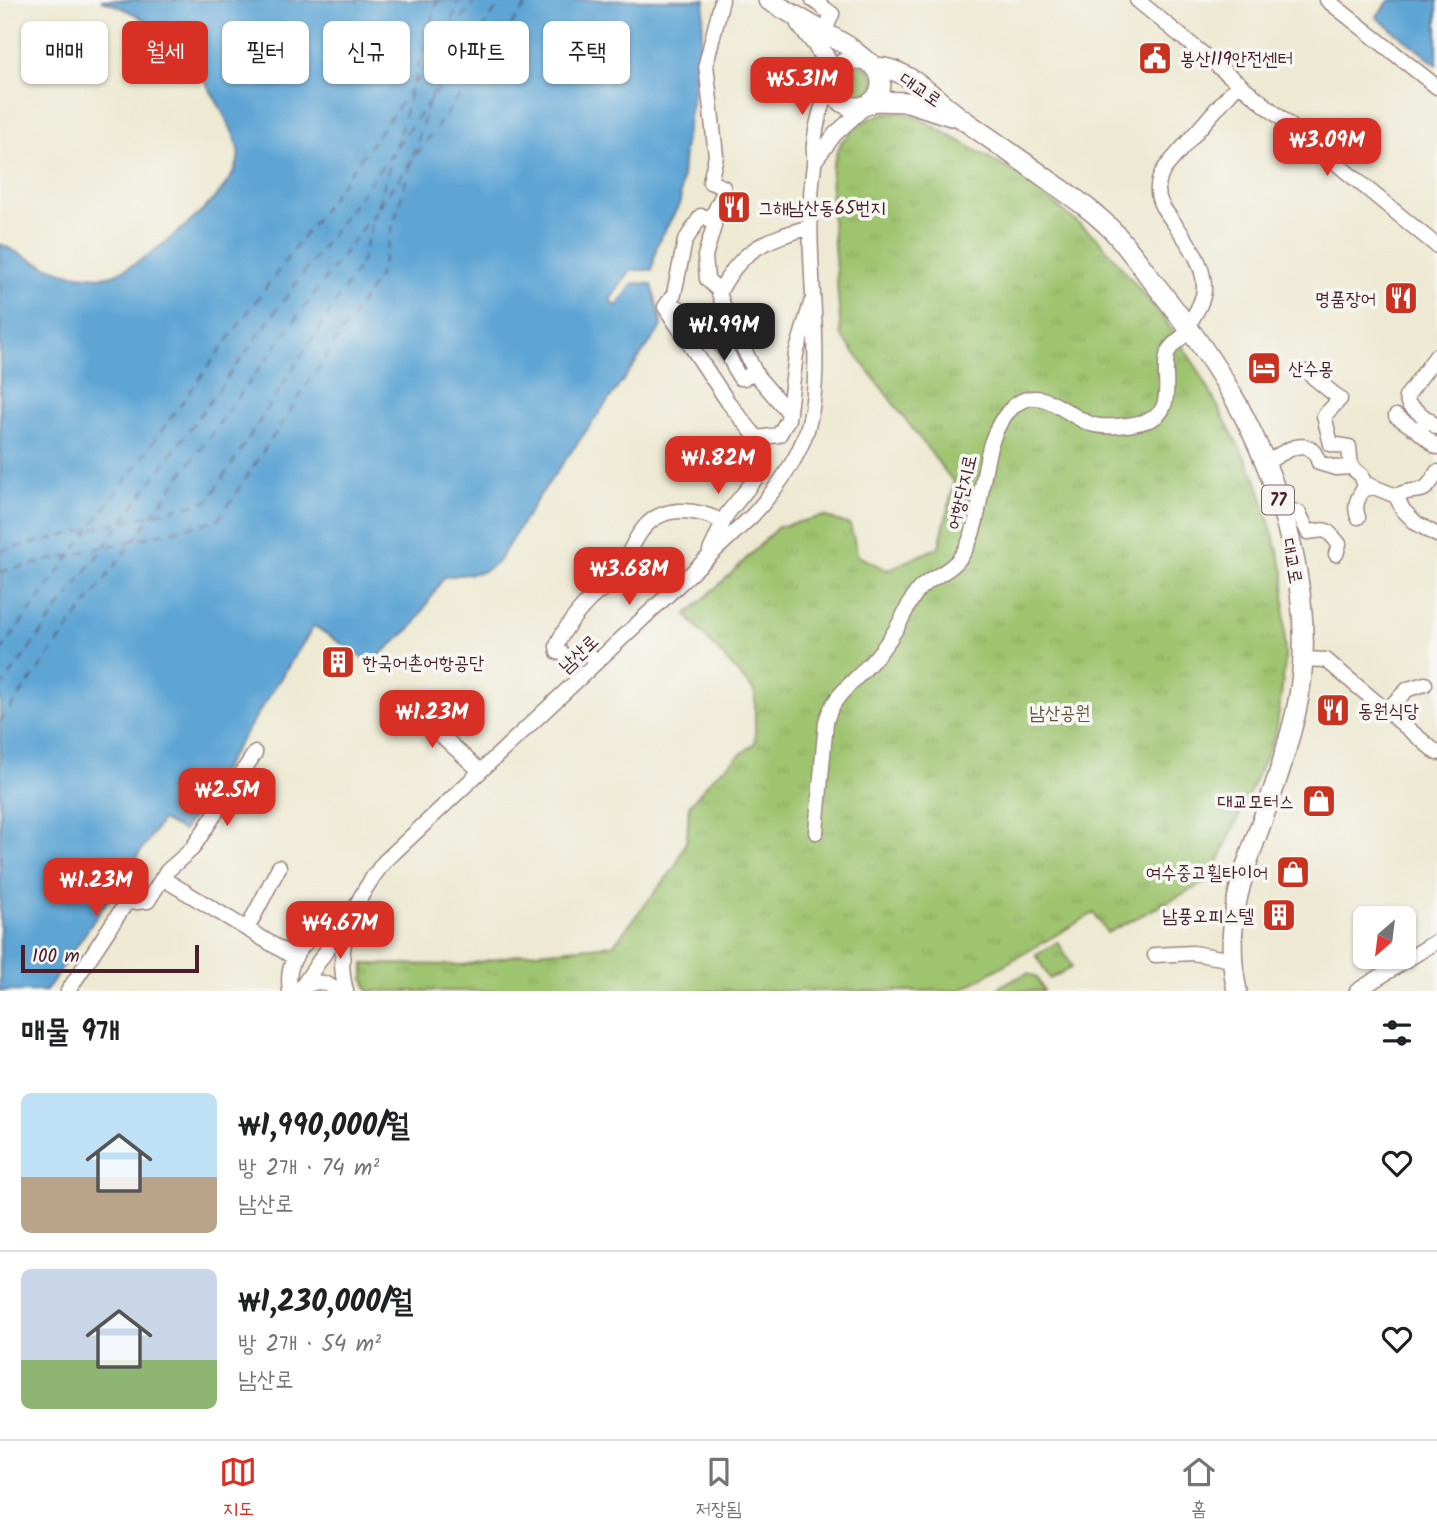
<!DOCTYPE html>
<html lang="ko">
<meta charset="utf-8">
<style>
:root{--surface:#fff;--page:#f6f6f6;--text:#202124;--muted:#757577;--line:#e0e0e0;--accent:#d93025}
body{margin:0;font-family:Kalam,"Poor Story",sans-serif;background:var(--page);color:var(--text);height:100vh;display:flex;flex-direction:column;font-size:26px;white-space:nowrap}
*{box-sizing:border-box;margin:0}
p{font-size:23px;color:var(--muted)}
.icon{flex:none;width:38px;height:38px;fill:none;stroke:currentColor;stroke-width:2;stroke-linecap:round;stroke-linejoin:round}
.map{position:relative;height:991px;overflow:hidden}
.panel{display:flex;flex-direction:column;background:var(--surface);flex:1}
.panel>*{flex:none}
.top-card{position:absolute;left:21px;top:21px;width:700px;height:63px;display:flex;gap:14px}
.needle{width:46px;rotate:208deg}
.controls{position:absolute;left:1353px;top:906px;display:grid;gap:14px}
.controls a{display:grid;place-items:center;width:63px;height:63px;border-radius:10px;background:var(--surface);box-shadow:0 2px 5px #0004;font-size:35px}
.scale{position:absolute;left:21px;bottom:18px;width:178px;box-sizing:border-box;padding-left:7px;border:4px solid #4a1f2b;border-top:0;font-size:19px;line-height:24px;white-space:nowrap;color:#4a1f2b;-webkit-text-stroke:5px #f6f6f2;paint-order:stroke}
.price{position:absolute;translate:-50% -60px;padding:0 16px;border-radius:14px;background:var(--accent);color:#fff;font-size:23px;line-height:46px;filter:drop-shadow(0 2px 4px #0008)}
.price::after{content:'';position:absolute;left:50%;top:42px;width:21px;height:16px;margin-left:-10px;background:inherit;clip-path:polygon(0 0,100% 0,50% 100%)}
.price.active{background:#222;color:#fff}
ul{padding:0;list-style:none}
li{display:flex;align-items:center;gap:21px;height:175px;padding:0 21px}
li+li{border-top:2px solid var(--line)}
li span{display:grid;place-items:center;flex:none;width:196px;height:140px;border-radius:10px;color:#555}
li>.icon{margin-inline-start:auto}
span .icon{width:84px;height:84px;fill:#fffc;stroke-width:1}
li b{font-size:30px}
h2{display:flex;justify-content:space-between;align-items:center;height:84px;padding:0 21px;font-size:30px}
.tag{padding:0 24px;border-radius:10px;background:var(--surface);box-shadow:0 2px 5px #0004;font-size:24px;line-height:63px}
.tag.active{background:var(--accent);color:#fff}
.dock{display:flex;justify-content:space-around;align-items:center;height:98px;border-top:2px solid var(--line);background:var(--surface);font-size:19px;color:var(--muted)}
.dock a{display:grid;justify-items:center;gap:4px}
.dock .active{color:var(--accent)}
.map>svg:first-child{display:block}
.grass{fill:url(#grass-tufts);stroke:#74724d;stroke-width:2}
.garden{fill:url(#garden-dots);stroke:#74724d;stroke-width:2}
.pitch{fill:#9fc46f;stroke:#74724d;stroke-width:2}
.water{fill:#5ea5d4;stroke:#546280;stroke-width:2}
.lines{fill:none;stroke-linecap:round;stroke-linejoin:round}
.ferry{stroke:#52556f;stroke-width:2;stroke-dasharray:9 7;stroke-linecap:butt}
.minor-casing{stroke:#9c847e;stroke-width:17}
.major-casing{stroke:#9c847e;stroke-width:22}
.minor{stroke:#fff;stroke-width:14}
.major{stroke:#fff;stroke-width:19}
.labels{text-anchor:middle;stroke-width:7;stroke-linejoin:round;paint-order:stroke}
.shield{fill:#f6f6f2;stroke:#7e6067;stroke-width:2}
.shield-label{font-size:18px;font-weight:bold;fill:#4a1f2b}
.poi-label{font-size:19px;fill:#4a1f2b;stroke:#f6f6f2;text-anchor:start}
.street-label{font-size:19px;fill:#4a1f2b;stroke:#f6f6f2}
.park-label{font-size:19px;fill:#64513f;stroke:#f6f6f2}
</style>
<div class="map">
<svg width="1437" height="991" viewBox="0 0 1437 991">
<defs>
<pattern id="grass-tufts" width="24" height="20" patternUnits="userSpaceOnUse" patternTransform="scale(1.75)"><rect width="24" height="20" fill="#9fc46f"/><path d="M3 7l-1-3M5 7V3M7 7l1-3M15 17l-1-3M17 17v-4M19 17l1-3" fill="none" stroke="#8aa860"/></pattern>
<pattern id="garden-dots" width="8" height="8" patternUnits="userSpaceOnUse" patternTransform="scale(1.75)"><rect width="8" height="8" fill="#9fc46f"/><path d="M2 2h.1M6 6h.1" fill="none" stroke="#8aa860" stroke-width="1.8" stroke-linecap="round"/></pattern>
</defs>
<rect width="100%" height="100%" fill="#f6f6f2"/>
<filter id="ink" filterUnits="userSpaceOnUse"><feTurbulence type="fractalNoise" baseFrequency=".0143" numOctaves="2"/><feDisplacementMap in="SourceGraphic" scale="14" xChannelSelector="R" yChannelSelector="G"/><feConvolveMatrix kernelMatrix="1 2 1 2 8 2 1 2 1" color-interpolation-filters="sRGB"/></filter>
<filter id="wash" filterUnits="userSpaceOnUse"><feTurbulence type="fractalNoise" baseFrequency=".00686" numOctaves="4" result="noise"/><feDisplacementMap in="SourceGraphic" scale="28" xChannelSelector="R" yChannelSelector="G"/><feGaussianBlur stdDeviation="1.57" result="paint"/><feColorMatrix in="noise" values="0 0 0 0 0 0 0 0 0 0 0 0 0 0 0 0 0 1.4 0 .05"/><feComposite in="paint" operator="in"/></filter>
<g filter="url(#wash)">
<rect width="100%" height="100%" fill="#ede9d2"/>
<path class="grass" d="M900,112L919,118L1019,175L1099,240L1165,320L1199,371L1257,481L1284,572L1285,663L1276,734L1210,880L1107,933L1094,913L959,991H368L364,978V964L464,965L526,953L613,945L675,867L687,839L689,806L714,776L755,743V692L686,615L733,572L778,527L824,516L850,525L858,556L887,570L939,547L954,483L841,335L831,204L832,167L841,142L856,127L871,118L886,113Z
M1058,942L1072,967L1050,979L1036,955Z"/>
<path class="garden" d="M840 82a17 17 0 1 1 34 0a17 17 0 1 1-34 0Z"/>
<path class="pitch" d="M1028,973L1037,978L1044,991H997L1002,985Z"/>
<path class="water" d="M101,0H705L701,41L684,150L680,203L657,245L652,270H631L610,300L617,306L633,283L652,284L662,326L540,495L497,563L482,572L444,577L413,626L371,663L314,626L183,831L162,820L46,991H0V244C29,258 56,275 89,276C97,277 108,277 115,274C148,261 230,196 238,161C241,147 229,123 222,111C193,56 162,20 101,0Z
M1390,0H1437V65L1376,17Z"/>
<g class="lines">
<path class="ferry" d="M448,36L458,0
M413,84L438,0
M430,100L447,41
M395,148L412,89
M413,157L428,105
M378,205L393,153
M0,551L208,501L360,265L376,210
M0,572L218,520L379,276L411,162
M0,652L476,0
M0,689L503,0
M0,722L530,0"/>
</g>
</g>
<g filter="url(#ink)">
<g class="lines">
<g class="minor-casing">
<path id="minor" d="M813,0L832,14L824,33
M1137,0L1437,246
M1327,0L1437,87
M814,162L835,134L867,105
M711,219L724,192L723,187L710,182L716,156L706,64L722,0
M719,293C741,249 765,240 810,227
M670,304C693,312 712,333 726,352C732,360 734,370 740,378H744L755,372
M1188,326C1194,315 1203,303 1204,290C1206,259 1177,229 1162,206C1155,192 1157,180 1165,168L1239,83
M1437,355L1406,397L1409,405L1437,427
M1307,372L1340,399L1324,416L1331,444L1349,447L1351,467
M1396,416L1418,431
M1428,419L1418,431L1437,447
M757,438L779,435L788,419L796,354L811,303
M1264,464C1283,453 1309,431 1319,463L1336,468L1351,467L1361,475L1364,483L1396,496L1403,510L1416,523L1437,535
M1396,496C1418,484 1422,501 1437,472
M1280,507L1299,513L1308,532C1328,530 1324,526 1339,544L1336,554
M1358,517C1354,507 1357,499 1363,490L1372,487
M710,551L727,514L761,472L764,465V456L757,438L728,402L665,307L674,294L685,241L701,216L709,218L714,226L705,256L707,279L718,290L724,308L757,376L789,413
M584,650L597,661
M563,654L558,652L557,646C561,631 584,604 596,594C600,591 605,589 609,585C623,570 629,549 640,533C660,503 696,508 723,522
M1302,659L1326,660L1437,753
M407,704L480,771
M1385,712L1408,689L1425,684
M816,832L826,722C832,698 847,688 863,671C875,659 887,644 896,629C904,617 910,598 920,588C933,576 952,571 962,555C990,514 974,440 1014,406C1041,383 1066,416 1091,424C1105,429 1135,425 1149,420C1178,409 1160,372 1168,352C1172,343 1184,336 1191,330
M162,878L295,958
M247,929L279,867
M1155,955L1193,953L1232,960
M301,988C315,981 324,979 337,991
M68,991L126,903L148,901L166,872L192,849L255,753
M290,991C283,949 319,929 351,915
M299,991L345,923
M346,991C333,944 355,899 384,862L753,515C775,490 797,462 807,430C816,400 816,367 815,335C813,278 806,221 814,165C815,158 813,151 814,144C816,123 823,101 833,83
M1357,991L1437,941"/>
</g>
<g class="major-casing">
<path id="major" d="M768,0L848,46L864,59
M800,23L817,44L834,74
M833 83a24 24 0 1 1 48 0a24 24 0 1 1-48 0Z
M876,67C910,68 938,103 965,121C992,140 1020,159 1047,179C1070,195 1094,211 1113,231C1127,246 1139,263 1151,279C1178,313 1204,347 1226,384C1282,478 1321,607 1295,716C1288,743 1281,770 1271,796C1247,865 1221,916 1237,991
M873,101L908,102L951,116"/>
</g>
<use href="#minor" class="minor"/>
<use href="#major" class="major"/>
</g>
</g>
<defs>
<g id="civic-square" transform="scale(1.75)"><rect x="-9" y="-9" width="18" height="18" rx="4" fill="#c8321e" stroke="#f6f6f2"/><path d="M-.6-6.5H3V-4.5H.6V-3L4-1V1h2V6H-6V1h2V-1L-.6-3ZM-1.2 2.5V6h2.4V2.5Z" fill="#fff"/></g>
<g id="restaurant-square" transform="scale(1.75)"><rect x="-9" y="-9" width="18" height="18" rx="4" fill="#c8321e" stroke="#f6f6f2"/><path d="M-5-6h1v4h1v-4h1v4h1v-4h1v5L-1.5 .5V6h-2V.5L-5-1ZM5-6V6H3V1.5H1.5Q1.5-4 5-6Z" fill="#fff"/></g>
<g id="hotel-square" transform="scale(1.75)"><rect x="-9" y="-9" width="18" height="18" rx="4" fill="#c8321e" stroke="#f6f6f2"/><path d="M-6-4.5h1.5V1H6V5H4.5V3h-9V5H-6ZM-4 0a1.8 1.8 0 1 1 3.6 0ZM.5 0V-2.5h3Q6-2.5 6 0Z" fill="#fff"/></g>
<g id="building-square" transform="scale(1.75)"><rect x="-9" y="-9" width="18" height="18" rx="4" fill="#c8321e" stroke="#f6f6f2"/><path d="M-4-6H4V6H1V3H-1V6H-4ZM-2.5-4.3h1.7v1.8h-1.7ZM.8-4.3h1.7v1.8H.8ZM-2.5-1h1.7V.8h-1.7ZM.8-1h1.7V.8H.8Z" fill="#fff"/></g>
<g id="shop-square" transform="scale(1.75)"><rect x="-9" y="-9" width="18" height="18" rx="4" fill="#c8321e" stroke="#f6f6f2"/><path d="M-5-2.5h2.3a2.7 3.5 0 0 1 5.4 0H5L5.5 6h-11ZM-1.5-2.5h3a1.5 2.3 0 0 0-3 0Z" fill="#fff"/></g>
</defs>
<g fill-rule="evenodd">
<use href="#civic-square" x="1155" y="58"/>
<use href="#restaurant-square" x="734" y="207"/>
<use href="#restaurant-square" x="1401" y="298"/>
<use href="#hotel-square" x="1264" y="368"/>
<use href="#building-square" x="338" y="662"/>
<use href="#restaurant-square" x="1333" y="710"/>
<use href="#shop-square" x="1319" y="801"/>
<use href="#shop-square" x="1293" y="872"/>
<use href="#building-square" x="1279" y="915"/>
</g>
<g class="labels">
<rect class="shield" x="1262" y="485.5" width="32" height="29" rx="5"/>
<g class="shield-label">
<text x="1278" y="506">77</text>
</g>
<g class="poi-label">
<text x="1180" y="65">봉산119안전센터</text>
<text x="758" y="214">그해남산동65번지</text>
<text x="1376" y="305" text-anchor="end">명품장어</text>
<text x="1288" y="375">산수몽</text>
<text x="362" y="669">한국어촌어항공단</text>
<text x="1358" y="717">동원식당</text>
<text x="1294" y="808" text-anchor="end">대교모터스</text>
<text x="1268" y="879" text-anchor="end">여수중고휠타이어</text>
<text x="1254" y="922" text-anchor="end">남풍오피스텔</text>
</g>
<g class="street-label">
<text transform="translate(921 89) rotate(34)" y="7">대교로</text>
<text transform="translate(961 492) rotate(-77)" y="7">어항단지로</text>
<text transform="translate(1293 561) rotate(79)" y="7">대교로</text>
<text transform="translate(578 653) rotate(-43)" y="7">남산로</text>
</g>
<g class="park-label">
<text x="1060" y="719">남산공원</text>
</g>
</g>
</svg>
<div class="controls">
<a><svg class="needle" viewBox="-14 -14 28 28"><path d="M0-13l5 13h-10z" fill="#e53935"/><path d="M0 13l5-13h-10z" fill="#757577"/></svg></a>
</div>
<div class="scale">100 m</div>
<b class="price" style="left:802px;top:117px">₩5.31M</b>
<b class="price" style="left:1327px;top:178px">₩3.09M</b>
<b class="price active" style="left:724px;top:363px">₩1.99M</b>
<b class="price" style="left:718px;top:496px">₩1.82M</b>
<b class="price" style="left:629px;top:607px">₩3.68M</b>
<b class="price" style="left:432px;top:750px">₩1.23M</b>
<b class="price" style="left:227px;top:828px">₩2.5M</b>
<b class="price" style="left:96px;top:918px">₩1.23M</b>
<b class="price" style="left:340px;top:961px">₩4.67M</b>
<div class="top-card">
<a class="tag">매매</a>
<a class="tag active">월세</a>
<a class="tag">필터</a>
<a class="tag">신규</a>
<a class="tag">아파트</a>
<a class="tag">주택</a>
</div>
</div>
<section class="panel">
<h2>매물 9개<svg class="icon" aria-label="filters" viewBox="0 0 24 24"><path d="M4 7h16M4 17h16"/><circle cx="9" cy="7" r="2"/><circle cx="15" cy="17" r="2"/></svg></h2>
<ul>
<li><span style="background:linear-gradient(#bfe0f5 60%,#b9a48a 0)"><svg class="icon" aria-label="home" viewBox="0 0 24 24"><path d="M3 11l9-7 9 7M6 9v11h12V9"/></svg></span><div><b>₩1,990,000/월</b><p>방 2개 · 74 m²</p><p>남산로</p></div><svg class="icon" aria-label="heart" viewBox="0 0 24 24"><path d="M12 20l-8-8c-3-5 5-10 8-4 3-6 11-1 8 4z"/></svg></li>
<li><span style="background:linear-gradient(#c9d6e8 65%,#8fb573 0)"><svg class="icon" aria-label="home" viewBox="0 0 24 24"><path d="M3 11l9-7 9 7M6 9v11h12V9"/></svg></span><div><b>₩1,230,000/월</b><p>방 2개 · 54 m²</p><p>남산로</p></div><svg class="icon" aria-label="heart" viewBox="0 0 24 24"><path d="M12 20l-8-8c-3-5 5-10 8-4 3-6 11-1 8 4z"/></svg></li>
</ul>
</section>
<nav class="dock">
<a class="active"><svg class="icon" aria-label="map" viewBox="0 0 24 24"><path d="M3 6l6-2 6 2 6-2v14l-6 2-6-2-6 2zM9 4v14M15 6v14"/></svg>지도</a>
<a><svg class="icon" aria-label="saved" viewBox="0 0 24 24"><path d="M7 4h10v16l-5-4-5 4z"/></svg>저장됨</a>
<a><svg class="icon" aria-label="home" viewBox="0 0 24 24"><path d="M3 11l9-7 9 7M6 9v11h12V9"/></svg>홈</a>
</nav>
